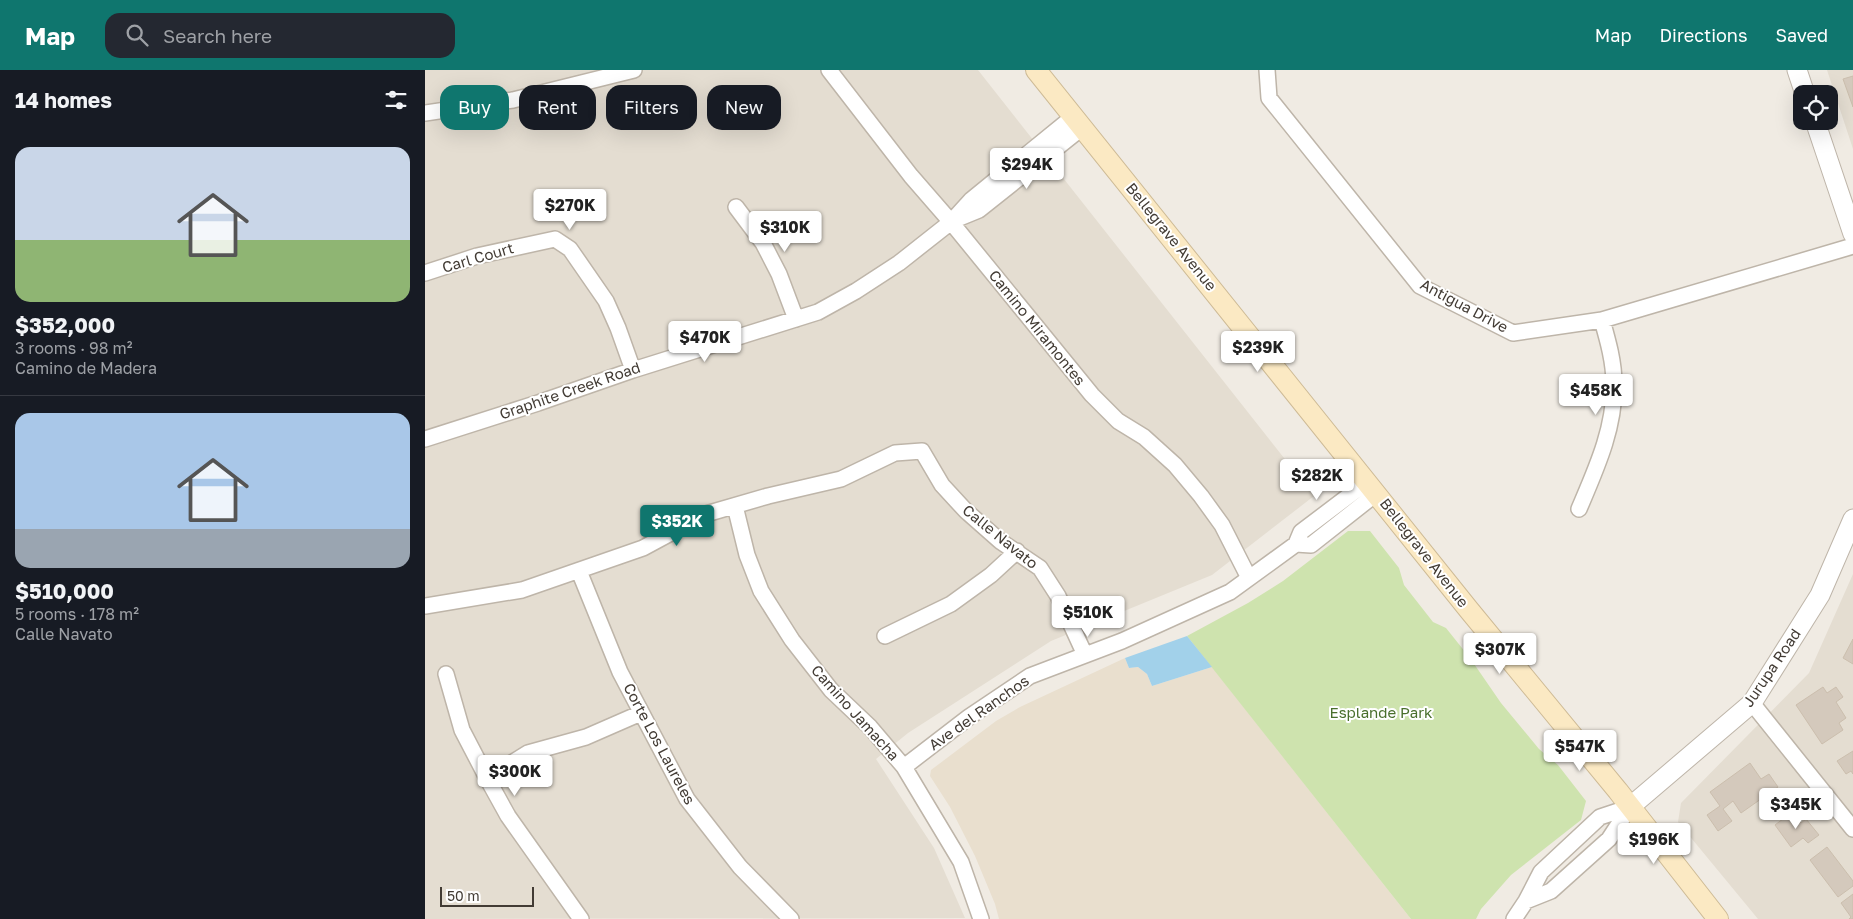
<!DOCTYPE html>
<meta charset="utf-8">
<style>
:root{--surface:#171b24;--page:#242831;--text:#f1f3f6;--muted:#9ea1a6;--line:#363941;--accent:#0f766e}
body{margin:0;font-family:"Golos Text",sans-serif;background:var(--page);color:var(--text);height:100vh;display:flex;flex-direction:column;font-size:19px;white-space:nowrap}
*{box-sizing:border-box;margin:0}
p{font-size:16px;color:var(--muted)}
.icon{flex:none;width:28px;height:28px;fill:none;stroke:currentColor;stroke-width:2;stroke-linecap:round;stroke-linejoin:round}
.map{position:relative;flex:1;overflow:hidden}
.drawer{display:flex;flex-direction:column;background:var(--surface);width:425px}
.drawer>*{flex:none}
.banner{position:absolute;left:15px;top:15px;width:475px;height:45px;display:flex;gap:10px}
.tools{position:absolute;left:1368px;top:15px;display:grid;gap:10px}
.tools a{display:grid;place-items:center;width:45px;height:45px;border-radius:10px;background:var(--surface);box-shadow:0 5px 20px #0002;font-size:25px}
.scale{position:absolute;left:15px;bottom:12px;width:94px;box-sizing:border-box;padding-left:5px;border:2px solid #423b34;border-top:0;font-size:14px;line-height:18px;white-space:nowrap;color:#423b34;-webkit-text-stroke:4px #fff;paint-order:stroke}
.price{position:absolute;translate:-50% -42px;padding:0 11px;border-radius:5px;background:#fff;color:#222;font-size:16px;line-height:32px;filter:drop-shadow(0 1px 2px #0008)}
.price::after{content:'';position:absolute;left:50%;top:30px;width:15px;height:11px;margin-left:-8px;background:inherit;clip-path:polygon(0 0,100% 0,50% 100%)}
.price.selected{background:var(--accent);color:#fff}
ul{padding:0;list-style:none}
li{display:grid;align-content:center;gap:10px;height:265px;padding:0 15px}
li+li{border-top:1px solid var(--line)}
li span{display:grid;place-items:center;height:155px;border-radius:15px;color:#555}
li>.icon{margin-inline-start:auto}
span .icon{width:90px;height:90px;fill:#fffc;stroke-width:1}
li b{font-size:21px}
h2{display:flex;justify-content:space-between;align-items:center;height:60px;padding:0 15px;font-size:21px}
.chip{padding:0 18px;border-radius:15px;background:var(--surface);box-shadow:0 5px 20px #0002;font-size:18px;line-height:45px}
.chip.selected{background:var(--accent);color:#fff}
header{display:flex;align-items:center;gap:30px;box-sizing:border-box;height:70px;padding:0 25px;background:var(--accent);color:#fff}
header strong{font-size:24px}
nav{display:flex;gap:28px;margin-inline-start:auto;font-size:18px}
.search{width:350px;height:45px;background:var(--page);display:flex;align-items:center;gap:12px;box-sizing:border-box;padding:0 18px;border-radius:15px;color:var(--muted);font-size:19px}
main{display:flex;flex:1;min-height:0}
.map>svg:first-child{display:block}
.residential{fill:#e4ddd1}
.education{fill:#e9dfce}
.green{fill:#cee3ae}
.water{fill:#a2d1ea}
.building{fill:#d4c9bc;stroke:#cbbead}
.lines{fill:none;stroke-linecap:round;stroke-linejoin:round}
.minor-casing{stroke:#beb5a9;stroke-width:18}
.tertiary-casing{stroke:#beb5a9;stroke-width:21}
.secondary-casing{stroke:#cebb96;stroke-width:22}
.minor{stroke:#fff;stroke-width:15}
.tertiary{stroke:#fff;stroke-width:19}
.secondary{stroke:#fbe9c3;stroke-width:20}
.labels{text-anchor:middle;stroke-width:4;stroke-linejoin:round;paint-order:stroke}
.street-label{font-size:15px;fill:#423b34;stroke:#fff}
.park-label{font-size:15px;fill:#496f2c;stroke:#fff}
</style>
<header>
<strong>Map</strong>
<div class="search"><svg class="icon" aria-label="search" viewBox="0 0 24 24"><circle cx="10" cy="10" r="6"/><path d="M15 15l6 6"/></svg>Search here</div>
<nav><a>Map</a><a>Directions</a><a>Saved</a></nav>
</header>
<main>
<section class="drawer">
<h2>14 homes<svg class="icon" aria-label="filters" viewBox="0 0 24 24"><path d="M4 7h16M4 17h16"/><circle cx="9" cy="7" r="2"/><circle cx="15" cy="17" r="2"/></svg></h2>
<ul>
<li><span style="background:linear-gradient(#c9d6e8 60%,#8fb573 0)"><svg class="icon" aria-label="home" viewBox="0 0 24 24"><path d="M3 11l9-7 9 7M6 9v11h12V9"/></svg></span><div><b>$352,000</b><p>3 rooms · 98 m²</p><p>Camino de Madera</p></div></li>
<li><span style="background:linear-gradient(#a9c7e8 75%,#9aa5b1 0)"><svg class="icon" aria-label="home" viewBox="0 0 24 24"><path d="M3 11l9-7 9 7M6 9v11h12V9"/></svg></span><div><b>$510,000</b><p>5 rooms · 178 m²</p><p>Calle Navato</p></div></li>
</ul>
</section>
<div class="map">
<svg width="1428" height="849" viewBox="0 0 1428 849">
<rect width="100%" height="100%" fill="#f0ebe3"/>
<path class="residential" d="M0,0H553L889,426L787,505L626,571L483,663L451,689L509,778L540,848L0,849Z
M1402,0H1428V79Z
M1428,504V849H1333L1253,752L1256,733L1384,603Z"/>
<path class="education" d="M700,588L704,598L713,597L722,604L727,616L787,597L986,849H574L570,834L550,786L525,737L505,706L506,700L571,651L595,637Z"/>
<path class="green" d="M923,461H945L974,498L979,515L1008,552L1021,558L1045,588L1076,633L1114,679L1133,695L1161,731L1156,750L1086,805L1056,839L1051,849H986L762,566L823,533L858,511Z"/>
<path class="water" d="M762,566L787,597L727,616L722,604L713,597L704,598L700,588Z"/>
<path class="building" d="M1428,6V37L1418,9Z
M1428,569V594L1418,588Z
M1398,617L1402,623L1411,617L1418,627L1411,632L1421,648L1414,653L1418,660L1397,674L1371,635Z
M1428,681V704L1426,701L1421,704L1412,691Z
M1325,693L1336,709L1344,704L1353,717L1316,743L1308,731L1298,739L1307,751L1293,761L1282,745L1295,736L1285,722Z
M1367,742L1376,753L1381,749L1394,765L1383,773L1378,768L1366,777L1350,755Z
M1402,777L1428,811V816L1413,827L1385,790Z
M1428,824V849H1424L1426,847L1416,833Z"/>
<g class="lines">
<g class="minor-casing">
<path id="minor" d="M404,0L486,106L526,152L667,325L693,351L719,367L750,395L776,426L797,455L824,508
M842,0L844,28L995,216L1088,263L1177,250L1428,176
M0,43L88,30L209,0
M311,137L338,173L354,204L371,249
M532,149L554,140L658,57
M0,203L52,186L130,169L145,179L181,231L193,258L208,300
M0,369L113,333L208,300L393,242L431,221L474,193L526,152L546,130L649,46
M310,436L322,485L336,521L367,570L406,620L445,657L479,697L536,792L556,849
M1154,439C1171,399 1190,358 1189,314C1189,292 1183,271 1177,250
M871,474L886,475L952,423
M154,501L195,602L262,729L315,797L366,849
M0,536L97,520L218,478L281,444L343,426L416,409L470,383L497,381L517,415L541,441L575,471L615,498L633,526L660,585
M460,566L526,534L566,505L592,481
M21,604L37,660L62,708L83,746L156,849
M1327,633L1428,759
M479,697L544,647L605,606L697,571L805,522L871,474L876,462L942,412
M62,708L103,683L161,667L216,643
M1101,831L1126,821L1184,769L1205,737
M1089,849L1101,831L1116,802L1175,747L1205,737"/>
</g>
<g class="tertiary-casing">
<path id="tertiary" d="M1372,0L1380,24
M1390,51L1428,164
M1205,737L1327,633L1395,525L1428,449"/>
</g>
<g class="secondary-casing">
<path id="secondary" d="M611,0L1044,540L1193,721L1293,849"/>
</g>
<use href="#minor" class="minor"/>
<use href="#tertiary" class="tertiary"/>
<use href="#secondary" class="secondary"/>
</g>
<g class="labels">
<g class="street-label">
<text transform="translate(746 167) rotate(51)" y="5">Bellegrave Avenue</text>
<text transform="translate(53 188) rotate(-16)" y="5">Carl Court</text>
<text transform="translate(1039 236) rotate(28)" y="5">Antigua Drive</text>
<text transform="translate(612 258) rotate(51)" y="5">Camino Miramontes</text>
<text transform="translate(145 321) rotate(-19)" y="5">Graphite Creek Road</text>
<text transform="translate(575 467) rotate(39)" y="5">Calle Navato</text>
<text transform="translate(999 483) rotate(52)" y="5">Bellegrave Avenue</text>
<text transform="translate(1347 598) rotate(-56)" y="5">Jurupa Road</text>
<text transform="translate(430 643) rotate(48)" y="5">Camino Jamacha</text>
<text transform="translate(554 643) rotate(-35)" y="5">Ave del Ranchos</text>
<text transform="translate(234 674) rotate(62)" y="5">Corte Los Laureles</text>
</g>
<g class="park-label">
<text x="956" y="648">Esplande Park</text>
</g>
</g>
</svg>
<div class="tools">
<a><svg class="icon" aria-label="locate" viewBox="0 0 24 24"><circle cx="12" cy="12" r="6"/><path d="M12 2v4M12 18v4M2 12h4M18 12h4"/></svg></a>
</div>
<div class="scale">50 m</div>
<b class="price" style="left:602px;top:120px">$294K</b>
<b class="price" style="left:145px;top:161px">$270K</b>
<b class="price" style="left:360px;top:183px">$310K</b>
<b class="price" style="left:280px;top:293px">$470K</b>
<b class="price" style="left:833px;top:303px">$239K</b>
<b class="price" style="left:1171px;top:346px">$458K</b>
<b class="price" style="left:892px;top:431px">$282K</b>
<b class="price selected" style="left:252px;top:477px">$352K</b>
<b class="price" style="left:663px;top:568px">$510K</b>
<b class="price" style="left:1075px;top:605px">$307K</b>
<b class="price" style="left:1155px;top:702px">$547K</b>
<b class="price" style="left:90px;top:727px">$300K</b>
<b class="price" style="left:1371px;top:760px">$345K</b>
<b class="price" style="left:1229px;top:795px">$196K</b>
<div class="banner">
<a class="chip selected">Buy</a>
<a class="chip">Rent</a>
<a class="chip">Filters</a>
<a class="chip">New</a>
</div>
</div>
</main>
